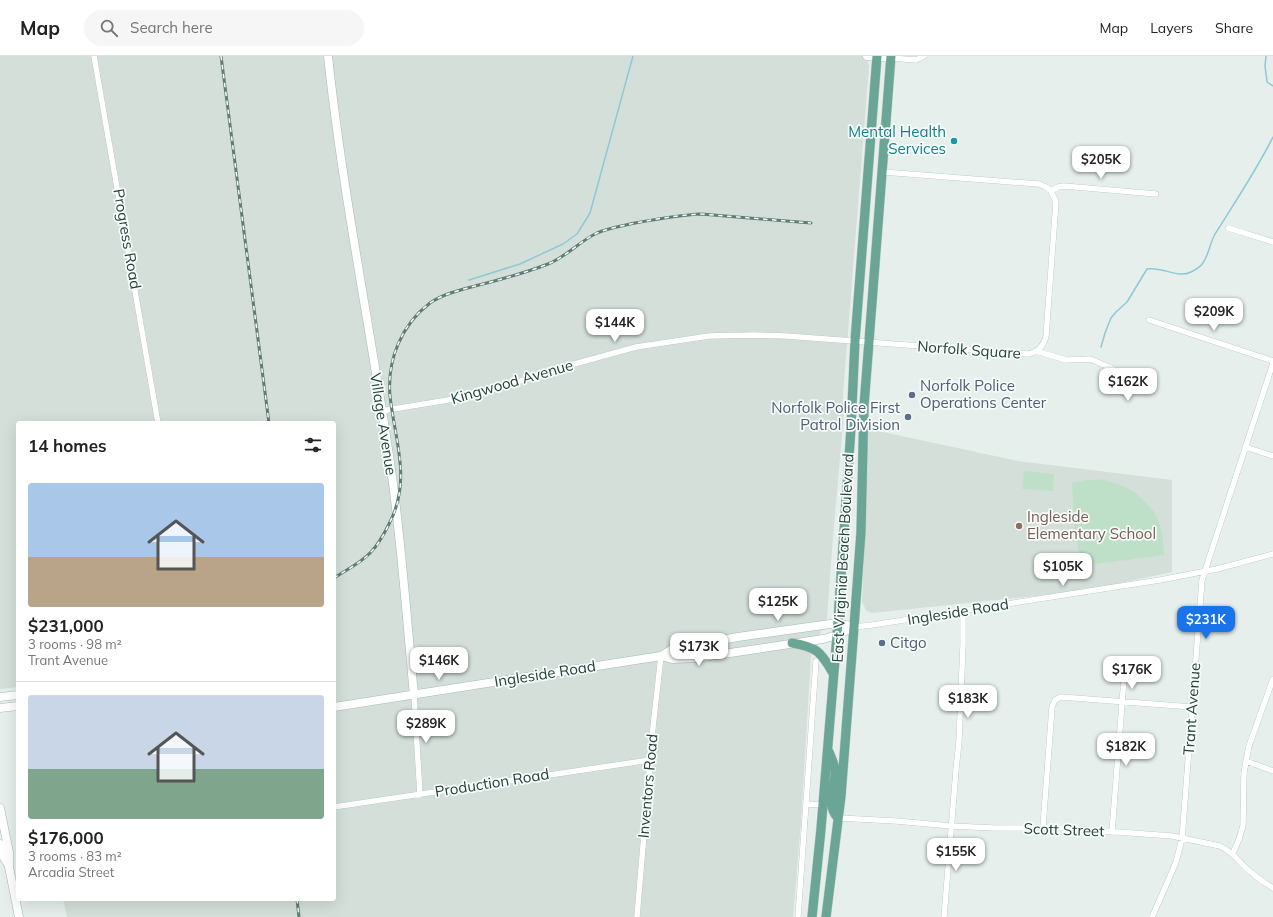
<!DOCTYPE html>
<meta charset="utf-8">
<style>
:root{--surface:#fff;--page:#f6f6f6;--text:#222;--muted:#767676;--line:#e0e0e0;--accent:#1a73e8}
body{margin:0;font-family:Mulish,sans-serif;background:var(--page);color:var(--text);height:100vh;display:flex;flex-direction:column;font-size:15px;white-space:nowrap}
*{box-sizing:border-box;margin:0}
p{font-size:13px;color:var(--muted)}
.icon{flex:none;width:22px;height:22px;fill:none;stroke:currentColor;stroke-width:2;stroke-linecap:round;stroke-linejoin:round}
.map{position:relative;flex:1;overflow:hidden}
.side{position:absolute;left:16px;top:365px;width:320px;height:480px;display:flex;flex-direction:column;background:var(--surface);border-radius:4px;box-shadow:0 4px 16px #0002}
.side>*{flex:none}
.price{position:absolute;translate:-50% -34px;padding:0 9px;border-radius:8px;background:#fff;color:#222;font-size:13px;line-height:26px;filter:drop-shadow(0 1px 2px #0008)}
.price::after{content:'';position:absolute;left:50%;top:24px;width:12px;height:9px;margin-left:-6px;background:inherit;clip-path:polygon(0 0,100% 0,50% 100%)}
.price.current{background:var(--accent);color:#fff}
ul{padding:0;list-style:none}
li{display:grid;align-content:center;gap:8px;height:212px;padding:0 12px}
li+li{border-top:1px solid var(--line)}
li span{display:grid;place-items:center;height:124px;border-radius:4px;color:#555}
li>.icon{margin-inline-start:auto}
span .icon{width:72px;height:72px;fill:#fffc;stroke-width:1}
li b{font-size:17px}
h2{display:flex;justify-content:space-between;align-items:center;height:48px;padding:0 12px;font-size:17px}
header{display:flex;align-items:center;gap:24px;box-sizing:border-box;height:56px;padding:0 20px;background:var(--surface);border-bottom:1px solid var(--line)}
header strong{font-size:19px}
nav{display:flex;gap:22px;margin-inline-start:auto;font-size:14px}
.search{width:280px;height:36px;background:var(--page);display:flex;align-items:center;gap:10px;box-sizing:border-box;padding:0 14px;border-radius:22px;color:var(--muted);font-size:15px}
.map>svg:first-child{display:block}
.built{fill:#d4dfda}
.green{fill:#bfe0c8}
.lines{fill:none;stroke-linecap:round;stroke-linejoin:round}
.stream{stroke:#8ec9d4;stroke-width:1.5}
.street-casing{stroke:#a8b8b2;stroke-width:6}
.secondary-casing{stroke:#a4bbb3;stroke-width:9}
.primary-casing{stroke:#c2cac8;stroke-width:10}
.street{stroke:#fff;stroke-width:5.5}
.secondary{stroke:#fff;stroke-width:8}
.primary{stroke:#6aa596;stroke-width:9}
.rail-casing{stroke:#5f7d75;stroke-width:3}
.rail{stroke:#f7fbf9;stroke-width:1.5;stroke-dasharray:4.5;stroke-linecap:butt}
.culture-dot{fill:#0f9aa8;stroke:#f7fbf9;stroke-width:1.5}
.service-dot{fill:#5c6f8a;stroke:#f7fbf9;stroke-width:1.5}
.education-dot{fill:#8d6e63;stroke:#f7fbf9;stroke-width:1.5}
.labels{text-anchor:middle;stroke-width:3.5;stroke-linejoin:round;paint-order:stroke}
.culture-label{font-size:15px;fill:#0d838f;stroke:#f7fbf9;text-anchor:end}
.street-label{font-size:15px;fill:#24423a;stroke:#f7fbf9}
.service-label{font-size:15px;fill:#4e5e75;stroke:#f7fbf9;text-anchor:start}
.education-label{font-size:15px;fill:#785e54;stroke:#f7fbf9;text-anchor:start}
</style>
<header>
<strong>Map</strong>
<div class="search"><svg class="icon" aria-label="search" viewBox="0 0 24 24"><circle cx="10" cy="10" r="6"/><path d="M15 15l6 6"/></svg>Search here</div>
<nav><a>Map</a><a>Layers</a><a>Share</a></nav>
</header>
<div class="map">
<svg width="1273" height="861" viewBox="0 0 1273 861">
<rect width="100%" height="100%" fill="#e6efeb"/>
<path class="built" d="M0,0H865L869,10L843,339L844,357L832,493L827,562L811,599L801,766L793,861H67L63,843H334V367H18V631L0,633Z
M869,373L1018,405L1172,424V516L1084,535L872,557L867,555L865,552L862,546Z"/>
<path class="green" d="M1024,415L1054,418L1053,435L1022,433Z
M1087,424C1092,424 1098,423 1103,424C1112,426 1124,429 1132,435C1139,439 1152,452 1156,459C1162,472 1164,485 1164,499L1096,508L1079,497L1074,470L1072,427Z"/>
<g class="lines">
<path class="stream" d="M1266,0L1265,10L1267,26L1273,30
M469,224L520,208L563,188L577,178L590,157L633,0
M1101,291L1105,277L1111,262L1116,256L1127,246L1147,213C1162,210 1177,223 1191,216C1195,214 1201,210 1203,207C1209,198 1210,187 1215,178C1235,146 1256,115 1273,81"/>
<g class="street-casing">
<path id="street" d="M94,0L158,367
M891,2L916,4L924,0
M1051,135L1058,131L1064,130L1156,138
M1228,172L1273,186
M1149,264L1273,305
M1036,295L1066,304L1090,303L1109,311L1121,318
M1116 327a10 10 0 1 1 20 0a10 10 0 1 1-20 0Z
M381,355L448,344L474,339L518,326L538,318L636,291L709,280L754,279L786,280L1028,298C1038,296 1044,290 1046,280L1056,146L1051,135L1046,131L1039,128L883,116
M1245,391L1273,400
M854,571L872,569L1160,524L1217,513L1273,498
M414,639L420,739
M1246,705L1273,715
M806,748L823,749
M334,751L650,704
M838,762L896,765L951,770L994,772H1064L1172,780L1220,790C1234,796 1240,808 1252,817C1258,823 1266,827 1273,832
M1043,771L1052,651L1055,644L1061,641L1192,651
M1112,776L1124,622
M1233,797L1239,783L1243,770L1244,717L1249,690L1273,623
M637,861L653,671L661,600
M798,861L816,605
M944,861L956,714L959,685L963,589V555
M1152,861L1168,825L1176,806L1182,783L1202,524L1273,307"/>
</g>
<g class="secondary-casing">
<path id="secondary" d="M328,0C343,141 372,280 392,420C402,493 407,566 414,639
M867,0L891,2
M661,600L672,603L696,602L757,593L823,583L837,579L854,571
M0,641L18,639
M334,651L661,600L672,593L738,581L837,567L854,571
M0,652L18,650
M0,752L9,796V811L19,861
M0,788L4,802L9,810"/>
</g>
<g class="primary-casing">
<path id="primary" d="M792,587C817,591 821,596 833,617
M829,696C831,701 834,707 835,714C836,730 825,749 838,762
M812,861L821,773L837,579L851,372L855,285L877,0
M826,861L841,740L854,571L861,476L864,350L891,0"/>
</g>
<use href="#street" class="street"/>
<use href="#secondary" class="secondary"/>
<use href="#primary" class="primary"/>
<g class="rail-casing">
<path id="rail" d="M221,0L269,367
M334,522C346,514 361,507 371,496C379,488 384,478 389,468C412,424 395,386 390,340C387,304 401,269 430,247C443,238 460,234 475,230C499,224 525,217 548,208C566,201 580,185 597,177C609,172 622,170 635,167C657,163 679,159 701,158L811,167
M297,843L299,861"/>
</g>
<use href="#rail" class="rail"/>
</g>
<circle class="culture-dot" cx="954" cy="85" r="4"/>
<g class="service-dot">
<circle cx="912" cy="339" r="4"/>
<circle cx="908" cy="361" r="4"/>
<circle cx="882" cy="587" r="4"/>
</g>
<circle class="education-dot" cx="1019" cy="470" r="4"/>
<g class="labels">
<g class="culture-label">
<text x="946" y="81">Mental Health<tspan x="946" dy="17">Services</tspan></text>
</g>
<g class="street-label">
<text transform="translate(127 183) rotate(80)" y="5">Progress Road</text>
<text transform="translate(969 294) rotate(4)" y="5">Norfolk Square</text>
<text transform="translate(512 326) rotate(-16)" y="5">Kingwood Avenue</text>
<text transform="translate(383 368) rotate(81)" y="5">Village Avenue</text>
<text transform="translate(843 502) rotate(-87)" y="5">East Virginia Beach Boulevard</text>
<text transform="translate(958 556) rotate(-9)" y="5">Ingleside Road</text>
<text transform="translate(545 618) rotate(-9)" y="5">Ingleside Road</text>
<text transform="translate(1192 653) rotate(-86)" y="5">Trant Avenue</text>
<text transform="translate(492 727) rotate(-9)" y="5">Production Road</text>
<text transform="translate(648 730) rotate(-85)" y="5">Inventors Road</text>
<text transform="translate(1064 774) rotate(2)" y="5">Scott Street</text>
</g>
<g class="service-label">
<text x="920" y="335">Norfolk Police<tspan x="920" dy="17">Operations Center</tspan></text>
<text x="900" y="357" text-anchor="end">Norfolk Police First<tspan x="900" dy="17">Patrol Division</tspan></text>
<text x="890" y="592">Citgo</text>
</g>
<g class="education-label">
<text x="1027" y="466">Ingleside<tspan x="1027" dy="17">Elementary School</tspan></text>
</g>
</g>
</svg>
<b class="price" style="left:1101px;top:124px">$205K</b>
<b class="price" style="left:1214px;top:276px">$209K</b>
<b class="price" style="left:615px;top:287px">$144K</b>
<b class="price" style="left:1128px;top:346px">$162K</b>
<b class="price" style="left:1063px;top:531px">$105K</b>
<b class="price" style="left:778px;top:566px">$125K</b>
<b class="price current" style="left:1206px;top:584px">$231K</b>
<b class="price" style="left:699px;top:611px">$173K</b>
<b class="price" style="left:439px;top:625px">$146K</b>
<b class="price" style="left:1132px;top:634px">$176K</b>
<b class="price" style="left:968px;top:663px">$183K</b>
<b class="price" style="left:426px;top:688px">$289K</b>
<b class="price" style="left:1126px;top:711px">$182K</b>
<b class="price" style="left:956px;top:816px">$155K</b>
<section class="side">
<h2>14 homes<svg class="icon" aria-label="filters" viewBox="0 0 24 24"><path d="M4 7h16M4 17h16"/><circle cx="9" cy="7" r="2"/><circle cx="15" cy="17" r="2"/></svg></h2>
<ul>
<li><span style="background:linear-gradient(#a9c7e8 60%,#b9a48a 0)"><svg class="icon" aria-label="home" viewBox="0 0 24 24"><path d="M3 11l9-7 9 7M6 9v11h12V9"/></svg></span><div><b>$231,000</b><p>3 rooms · 98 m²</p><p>Trant Avenue</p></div></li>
<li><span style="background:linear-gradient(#c9d6e8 60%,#7fa58c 0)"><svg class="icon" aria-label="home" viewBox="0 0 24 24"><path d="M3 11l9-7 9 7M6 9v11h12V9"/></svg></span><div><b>$176,000</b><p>3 rooms · 83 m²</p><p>Arcadia Street</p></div></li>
</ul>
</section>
</div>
